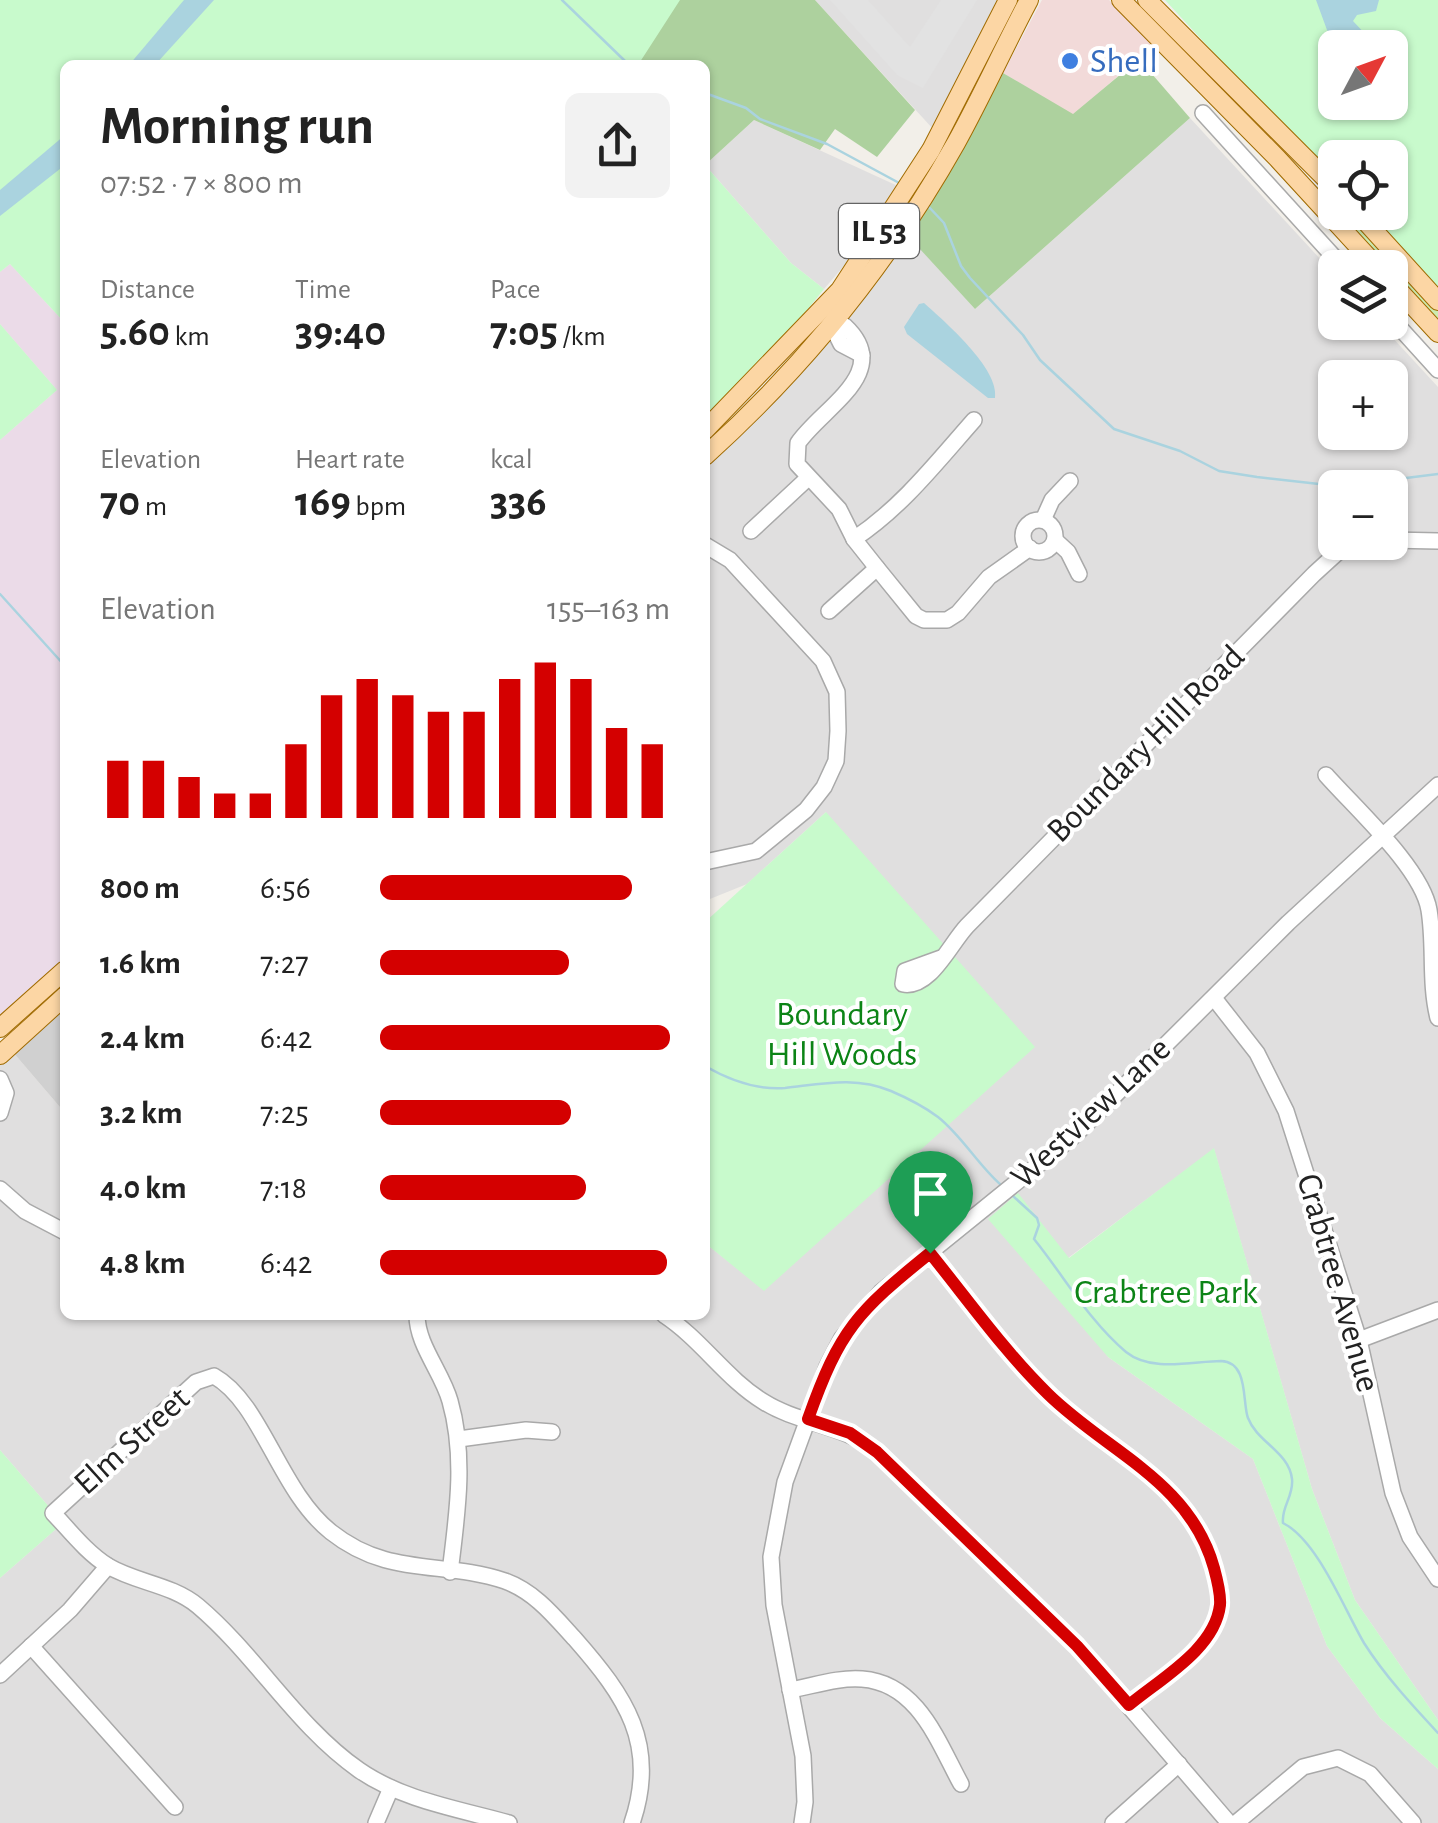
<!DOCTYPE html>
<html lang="en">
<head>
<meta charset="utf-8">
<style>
	:root { --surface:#fff; --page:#f2f2f2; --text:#222; --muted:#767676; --accent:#d40000 }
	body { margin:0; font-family:"Alegreya Sans",sans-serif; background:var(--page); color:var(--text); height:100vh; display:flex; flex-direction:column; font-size:38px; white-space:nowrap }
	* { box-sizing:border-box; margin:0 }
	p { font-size:32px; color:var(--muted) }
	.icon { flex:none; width:55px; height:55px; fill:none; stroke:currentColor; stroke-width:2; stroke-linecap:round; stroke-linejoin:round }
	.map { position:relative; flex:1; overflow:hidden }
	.sheet { position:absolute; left:60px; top:60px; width:650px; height:1260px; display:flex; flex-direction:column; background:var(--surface); border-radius:15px; box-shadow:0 2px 8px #0004 }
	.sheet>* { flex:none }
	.needle { width:65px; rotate:49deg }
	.controls { position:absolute; left:1318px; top:30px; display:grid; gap:20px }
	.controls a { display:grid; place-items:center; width:90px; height:90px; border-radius:15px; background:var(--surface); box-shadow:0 2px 8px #0004; font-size:50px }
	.pin { position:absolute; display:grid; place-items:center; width:85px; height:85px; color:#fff; margin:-102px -42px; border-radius:50% 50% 50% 0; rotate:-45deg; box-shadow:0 0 10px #0007 }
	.pin .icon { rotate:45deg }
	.round { display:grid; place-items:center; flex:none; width:105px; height:105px; border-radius:15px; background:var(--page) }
	.overview { display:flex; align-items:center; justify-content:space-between; height:170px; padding:0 40px }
	h1 { font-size:55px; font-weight:600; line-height:75px }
	.stats { display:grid; grid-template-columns:repeat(3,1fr); gap:15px; height:170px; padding:10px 40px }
	.stats div { display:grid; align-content:center }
	.stats b { font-size:42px; font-weight:600 }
	.stats small { font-size:28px; font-weight:400 }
	.stats p { font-size:28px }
	.chart { height:280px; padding:20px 40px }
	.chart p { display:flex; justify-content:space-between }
	.chart svg { width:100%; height:180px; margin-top:10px; stroke:var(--accent); stroke-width:6 }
	ul { padding:0 40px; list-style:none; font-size:32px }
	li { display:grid; grid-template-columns:160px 120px 1fr; align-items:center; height:75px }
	li i { height:25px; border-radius:12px; background:var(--accent) }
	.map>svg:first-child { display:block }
</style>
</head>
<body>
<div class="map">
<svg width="1438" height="1823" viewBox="0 0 1438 1823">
	<rect width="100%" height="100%" fill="#f2efe9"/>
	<g fill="#e0dfdf" fill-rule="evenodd">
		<path d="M 815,0 L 1004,0 L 934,130 Z"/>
		<path d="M 1190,118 L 1335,275 L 1335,322 L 1379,323 L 1438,387 L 1438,1720 L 1355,1600 L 1312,1489 L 1214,1149 L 1068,1258 L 1108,1357 L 1253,1459 L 1327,1646 L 1380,1718 L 1438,1769 L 1438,1823 L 0,1823 L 0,1578 L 63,1523 L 0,1450 L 0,1062 L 12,1051 L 65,1113 L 65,1315 L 705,1315 L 705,1243 L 765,1290 L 826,812 L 747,884 L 705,901 L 705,462 L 776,398 L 854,312 L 908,235 L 975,309 ZM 1335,378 L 1390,378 L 1390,432 L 1335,432 ZM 1335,488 L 1390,488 L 1390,542 L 1335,542 Z"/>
		<path d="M 754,120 L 900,187 L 866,240 L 824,289 L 791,263 L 705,165 Z"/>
	</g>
	<path fill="#f2dad9" d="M 1042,0 L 1109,0 L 1154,45 L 1073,115 L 1003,73 Z"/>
	<path fill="#ebdbe8" d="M 10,264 L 65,323 L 65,963 L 0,1019 L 0,440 L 57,390 L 0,324 L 0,272 Z"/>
	<path fill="#d0d0d0" d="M 65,1000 L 65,1113 L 12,1051 Z"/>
	<path fill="#cdebb0" d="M 1336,213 L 1348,213 L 1438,310 L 1438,323 Z"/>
	<g fill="#add19e">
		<path d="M 648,0 L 815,0 L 915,110 L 877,157 L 835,129 L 820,150 L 754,120 L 705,165 L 705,65 L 596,65 Z"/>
		<path d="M 1139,59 L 1190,118 L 975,309 L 908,236 L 960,155 L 1003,73 L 1073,114 Z"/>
	</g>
	<g fill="#c8facc" fill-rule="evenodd">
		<path d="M 0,0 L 680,0 L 638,65 L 65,65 L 65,323 L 10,264 L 0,272 Z"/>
		<path d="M 1165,0 L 1438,0 L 1438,295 L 1362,213 L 1390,212 L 1390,158 L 1335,158 L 1335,184 ZM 1335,48 L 1390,48 L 1390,102 L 1335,102 Z"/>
		<path d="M 705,165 L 791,263 L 824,289 L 787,335 L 705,417 Z"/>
		<path d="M 0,324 L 57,390 L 0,440 Z"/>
		<path d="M 826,812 L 1035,1047 L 764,1291 L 705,1243 L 705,922 Z"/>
		<path d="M 1214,1148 L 1312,1489 L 1355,1600 L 1438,1720 L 1438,1769 L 1380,1718 L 1327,1646 L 1253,1459 L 1108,1357 L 988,1219 L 1018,1193 L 1069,1258 Z"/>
		<path d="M 0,1450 L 63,1523 L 0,1578 Z"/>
	</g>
	<path fill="#e2e2e2" d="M 830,0 L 868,0 L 910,47 L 941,0 L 977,0 L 923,88 L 897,75 Z"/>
	<g fill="#aad3df">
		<path d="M 184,0 L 214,0 L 155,65 L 129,65 Z"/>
		<path d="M 1316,0 L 1379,0 L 1376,11 L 1357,15 L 1353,21 L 1367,36 L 1367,47 L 1341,47 L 1327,30 Z"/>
		<path d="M 65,135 L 65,165 L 0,216 L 0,190 Z"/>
		<path d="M 924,303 C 944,321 1000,369 995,398 L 988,398 L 907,334 L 904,327 L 919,304 Z"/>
	</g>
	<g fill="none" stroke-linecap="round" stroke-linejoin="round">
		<g stroke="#aad3df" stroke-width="2.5">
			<path d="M 562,0 L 625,61 L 634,65"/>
			<path d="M 705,93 L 746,108 L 760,119 L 827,144 L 901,184"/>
			<path d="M 928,206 L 944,223 L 961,266 L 970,278 L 1023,335 L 1040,360 L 1114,429 L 1180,451 L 1219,471 L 1257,477 L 1319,484 L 1366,483 L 1438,474"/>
			<path d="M 0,594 L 65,666"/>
			<path d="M 705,1066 C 729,1080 757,1090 785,1088 C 822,1084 855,1076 891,1091 C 905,1097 926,1108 938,1117 C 962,1136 978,1165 1001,1185"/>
			<path d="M 1013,1196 L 1037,1218 L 1039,1225 L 1034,1239 C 1064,1276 1089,1321 1126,1352 C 1152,1373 1194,1361 1221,1361 C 1249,1362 1242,1402 1248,1418 C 1257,1442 1289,1452 1292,1479 C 1294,1496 1281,1507 1283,1523 C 1318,1541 1344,1609 1364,1643 C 1385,1676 1412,1705 1438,1733"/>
		</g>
		<defs>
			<g id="minor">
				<path d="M 1203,113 L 1344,268"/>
				<path d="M 1390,317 L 1438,370"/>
				<path d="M 832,326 L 845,326 C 894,372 823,407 798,443 L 797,464 L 839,509 L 854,539 L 877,568 L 916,616 L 924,620 L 947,620 L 958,613 L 989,577 L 1030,548"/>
				<path d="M 832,326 L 841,344 L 862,355"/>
				<path d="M 1043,520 L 1052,500 L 1070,481"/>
				<circle cx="1039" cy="536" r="16"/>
				<path d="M 751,531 L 808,478"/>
				<path d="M 854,539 C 902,507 936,463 974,420"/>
				<path d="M 1055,540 L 1068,552 L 1079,574"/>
				<path d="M 1390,540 L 1438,541"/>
				<path d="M 705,545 L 730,560 L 823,661 L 837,692 L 838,731 L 836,761 L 824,787 L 806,810 L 756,851 L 705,862"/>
				<path d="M 829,611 L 877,568"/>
				<path d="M 1326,775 C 1355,808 1422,868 1429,910 C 1435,946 1429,982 1438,1018"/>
				<path d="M 941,958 L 905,971 L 903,984 C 930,989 950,944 967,926 L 1314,574 L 1337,553 L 1360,542"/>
				<path d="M 1214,998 L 1257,1053 L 1286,1111 L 1359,1340 L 1393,1493 L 1410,1537 L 1438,1579"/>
				<path d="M 0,1079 L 6,1093 L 0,1113"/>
				<path d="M 0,1189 L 25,1211 L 65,1232"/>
				<path d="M 930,1253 C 968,1300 1005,1352 1048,1394 C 1107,1452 1190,1481 1214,1568 C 1217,1579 1222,1594 1220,1605 C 1214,1649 1160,1679 1129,1705"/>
				<path d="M 417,1315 C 417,1345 442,1372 450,1401 C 466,1457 457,1515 450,1572"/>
				<path d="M 664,1315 C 702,1340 726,1379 764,1402 C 799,1424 844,1424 877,1452 L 1077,1646 L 1229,1823"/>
				<path d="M 1359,1340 L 1438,1310"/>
				<path d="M 459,1439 L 526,1430 L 552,1432"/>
				<path d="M 31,1646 L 175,1807"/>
				<path d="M 0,1675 L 70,1610 L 108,1566"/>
				<path d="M 790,1690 C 813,1686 839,1677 862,1679 C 918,1683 938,1742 961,1784"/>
				<path d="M 376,1823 L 391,1788"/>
				<path d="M 509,1823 C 459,1809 402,1800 359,1770 C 296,1726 256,1655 198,1606 C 171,1584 137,1583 108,1566 C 87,1553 70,1531 53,1513 L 196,1382 L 214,1376 C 262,1403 279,1491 331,1532 C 389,1578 443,1560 505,1581 C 535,1592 554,1616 575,1639 C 625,1696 659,1744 632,1823"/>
				<path d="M 802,1823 L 805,1802 L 803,1756 L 774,1605 L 771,1557 L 785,1482 L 827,1367 L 842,1338 L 881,1292 L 1075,1135 L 1288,923 L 1438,785"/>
				<path d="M 1113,1823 L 1179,1764"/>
				<path d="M 1236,1823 L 1303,1767 L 1338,1758 L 1370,1774 L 1413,1823"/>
			</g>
			<g id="major">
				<path d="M 1121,0 L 1277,158 L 1378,268"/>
				<path d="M 1147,0 L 1335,188"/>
				<path d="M 1357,212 L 1438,301"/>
				<path d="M 1390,281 L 1438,333"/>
				<path d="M 705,430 L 840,290 L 931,150 L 1008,0"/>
				<path d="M 705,456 C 806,365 889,262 956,143 C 982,96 1004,47 1029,0"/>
				<path d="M 0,1028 L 65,970"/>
				<path d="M 0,1055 L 65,996"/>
			</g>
		</defs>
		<use href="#minor" stroke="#a9a9a9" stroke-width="18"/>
		<use href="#major" stroke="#a06b00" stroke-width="20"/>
		<use href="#minor" stroke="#fff" stroke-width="15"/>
		<use href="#major" stroke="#fcd6a4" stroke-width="18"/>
	</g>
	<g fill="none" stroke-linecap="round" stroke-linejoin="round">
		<defs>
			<path id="route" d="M 930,1253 C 968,1300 1005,1352 1048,1394 C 1107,1452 1190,1481 1214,1568 C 1217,1579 1221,1594 1220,1605 C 1215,1649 1160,1679 1129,1705 L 1077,1646 L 877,1452 L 850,1433 L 808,1419 C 840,1329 857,1312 930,1253 Z"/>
		</defs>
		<use href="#route" stroke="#fff" stroke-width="20"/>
		<use href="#route" stroke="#d40000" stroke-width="12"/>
	</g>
	<circle fill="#3f7fe0" stroke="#fff" stroke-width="4" cx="1070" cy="61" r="10"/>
	<g text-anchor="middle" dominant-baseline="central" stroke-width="8" stroke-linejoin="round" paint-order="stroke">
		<rect fill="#fff" stroke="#646464" stroke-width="2.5" x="839" y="204" width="80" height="54" rx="8"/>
		<g font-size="32" font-weight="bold" fill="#222">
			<text x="879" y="231">IL 53</text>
		</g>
		<g font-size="35" fill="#366cbe" stroke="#fff" text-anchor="start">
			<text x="1090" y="61">Shell</text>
		</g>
		<g font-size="35" fill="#222" stroke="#fff">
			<text transform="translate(1146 744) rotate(-45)">Boundary Hill Road</text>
			<text transform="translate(1091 1113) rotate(-43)">Westview Lane</text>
			<text transform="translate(1338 1283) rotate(74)">Crabtree Avenue</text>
			<text transform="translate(132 1441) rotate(-42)">Elm Street</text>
		</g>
		<g font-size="35" fill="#0c8416" stroke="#fff">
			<text x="842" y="1014">Boundary<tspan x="842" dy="40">Hill Woods</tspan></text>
			<text x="1166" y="1292">Crabtree Park</text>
		</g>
	</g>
</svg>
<div class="controls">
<a><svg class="needle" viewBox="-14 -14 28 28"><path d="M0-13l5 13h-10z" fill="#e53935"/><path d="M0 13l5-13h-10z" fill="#767676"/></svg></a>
<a><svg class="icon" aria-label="locate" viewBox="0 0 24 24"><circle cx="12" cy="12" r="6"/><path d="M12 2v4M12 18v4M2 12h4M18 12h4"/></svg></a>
<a><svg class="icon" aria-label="layers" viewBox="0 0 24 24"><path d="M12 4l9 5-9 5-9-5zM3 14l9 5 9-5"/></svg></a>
<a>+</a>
<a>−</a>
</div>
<div class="pin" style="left:930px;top:1253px;background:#1e9e55"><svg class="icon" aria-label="arrive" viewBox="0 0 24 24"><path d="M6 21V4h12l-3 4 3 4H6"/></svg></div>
<section class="sheet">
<div class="overview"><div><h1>Morning run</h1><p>07:52 · 7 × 800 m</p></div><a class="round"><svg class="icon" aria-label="share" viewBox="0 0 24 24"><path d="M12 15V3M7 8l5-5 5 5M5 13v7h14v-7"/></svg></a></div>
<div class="stats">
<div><p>Distance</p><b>5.60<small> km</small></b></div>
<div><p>Time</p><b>39:40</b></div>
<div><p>Pace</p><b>7:05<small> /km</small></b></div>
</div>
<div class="stats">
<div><p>Elevation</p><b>70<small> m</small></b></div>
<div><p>Heart rate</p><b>169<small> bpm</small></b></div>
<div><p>kcal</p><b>336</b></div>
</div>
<div class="chart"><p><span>Elevation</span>155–163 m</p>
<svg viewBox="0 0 160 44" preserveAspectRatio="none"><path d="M5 44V30M15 44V30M25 44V34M35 44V38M45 44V38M55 44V26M65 44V14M75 44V10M85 44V14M95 44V18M105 44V18M115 44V10M125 44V6M135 44V10M145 44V22M155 44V26"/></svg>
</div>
<ul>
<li><b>800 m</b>6:56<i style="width:87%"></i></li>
<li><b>1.6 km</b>7:27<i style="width:65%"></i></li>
<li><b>2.4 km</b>6:42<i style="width:100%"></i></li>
<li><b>3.2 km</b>7:25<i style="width:66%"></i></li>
<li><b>4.0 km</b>7:18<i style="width:71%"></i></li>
<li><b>4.8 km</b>6:42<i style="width:99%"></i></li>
</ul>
</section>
</div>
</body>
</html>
